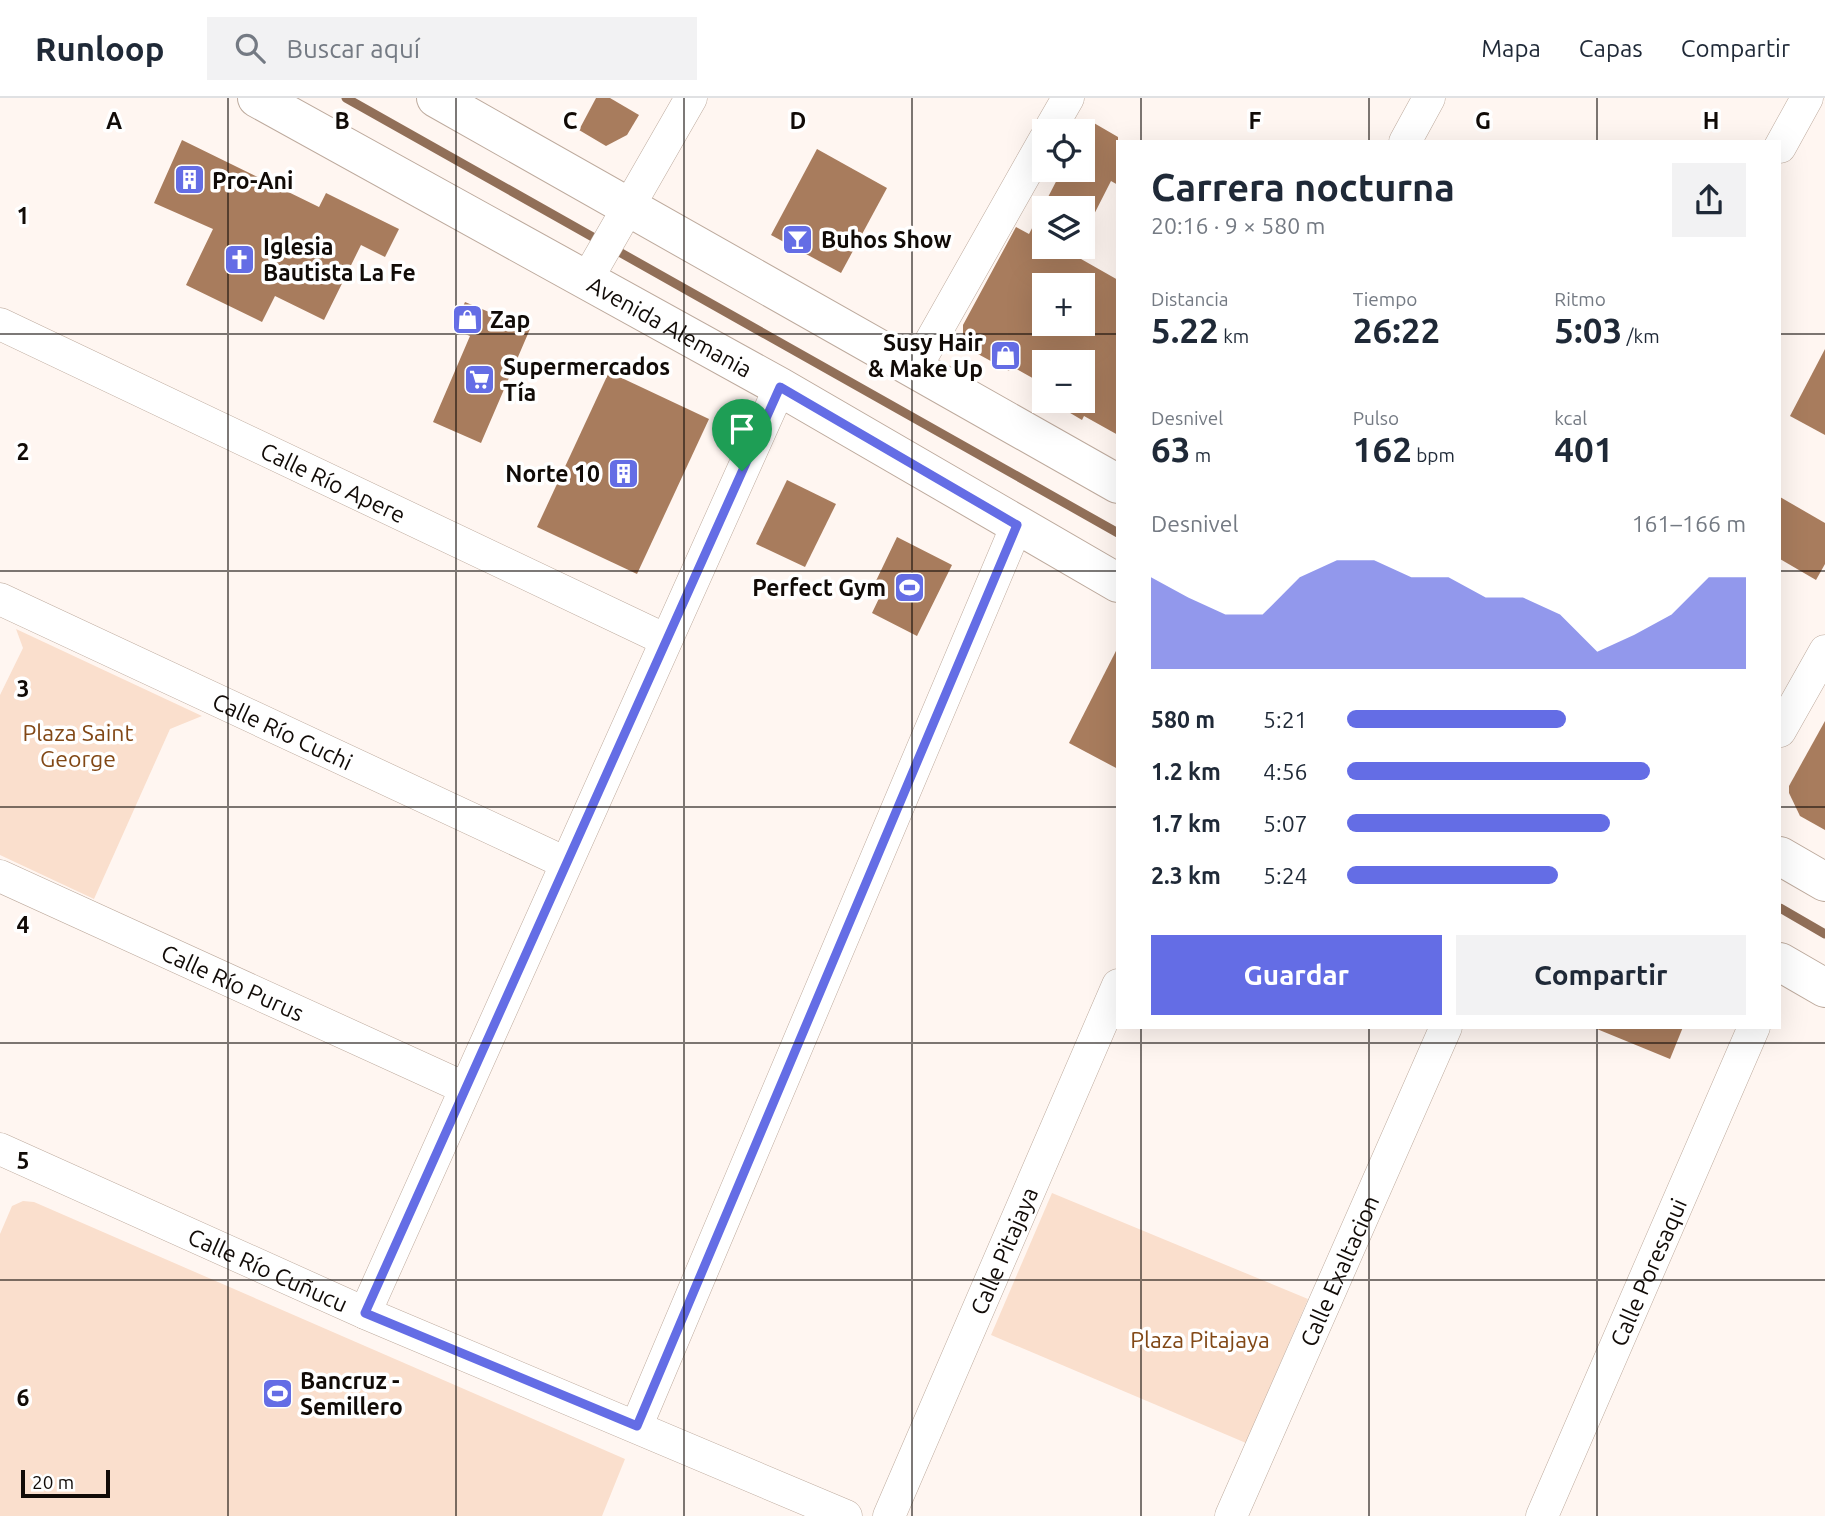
<!DOCTYPE html>
<html lang="es">
<head>
<meta charset="utf-8">
<style>
	:root { --surface:#fff; --page:#f2f2f3; --text:#1f2937; --muted:#747a83; --line:#e0e1e3; --accent:#646de5 }
	body { margin:0; font-family:Ubuntu,sans-serif; background:var(--page); color:var(--text); height:100vh; display:flex; flex-direction:column; font-size:26px; white-space:nowrap }
	* { box-sizing:border-box; margin:0 }
	p { font-size:23px; color:var(--muted) }
	.icon { flex:none; width:38px; height:38px; fill:none; stroke:currentColor; stroke-width:2; stroke-linecap:round; stroke-linejoin:round }
	.map { position:relative; flex:1; overflow:hidden }
	.details { position:absolute; left:1116px; top:42px; width:665px; height:889px; display:flex; flex-direction:column; background:var(--surface); border-radius:0px; box-shadow:0 7px 28px #0002 }
	.details>* { flex:none }
	.controls { position:absolute; left:1032px; top:21px; display:grid; gap:14px }
	.controls a { display:grid; place-items:center; width:63px; height:63px; border-radius:0px; background:var(--surface); box-shadow:0 7px 28px #0002; font-size:35px }
	.scale { position:absolute; left:21px; bottom:18px; width:89px; box-sizing:border-box; padding-left:7px; border:4px solid #110b07; border-top:0; font-size:19px; line-height:24px; white-space:nowrap; color:#110b07; -webkit-text-stroke:5px #fff; paint-order:stroke }
	.pin { position:absolute; display:grid; place-items:center; width:60px; height:60px; color:#fff; margin:-72px -30px; border-radius:50% 50% 50% 0; rotate:-45deg; box-shadow:0 0 7px #0007 }
	.pin .icon { rotate:45deg }
	.round { display:grid; place-items:center; flex:none; width:74px; height:74px; border-radius:0px; background:var(--page) }
	.summary { display:flex; align-items:center; justify-content:space-between; height:119px; padding:0 35px }
	h1 { font-size:38px; font-weight:600; line-height:52px }
	.metrics { display:grid; grid-template-columns:repeat(3,1fr); gap:10px; height:119px; padding:7px 35px }
	.metrics div { display:grid; align-content:center }
	.metrics b { font-size:35px; font-weight:600 }
	.metrics small { font-size:19px; font-weight:400 }
	.metrics p { font-size:19px }
	.chart { height:196px; padding:14px 35px }
	.chart p { display:flex; justify-content:space-between }
	.chart svg { width:100%; height:126px; margin-top:7px; fill:var(--accent); opacity:.7 }
	.cta { display:flex; gap:14px; margin-top:auto; padding:14px 35px }
	.cta a { flex:1; height:80px; border-radius:0px; background:var(--accent); color:#fff; font-size:28px; font-weight:600; line-height:80px; text-align:center }
	.cta a+a { background:var(--page); color:var(--text) }
	ul { padding:0 35px; list-style:none; font-size:23px }
	li { display:grid; grid-template-columns:112px 84px 1fr; align-items:center; height:52px }
	li i { height:18px; border-radius:9px; background:var(--accent) }
	header { display:flex; align-items:center; gap:42px; box-sizing:border-box; height:98px; padding:0 35px; background:var(--surface); border-bottom:2px solid var(--line) }
	header strong { font-size:33px }
	nav { display:flex; gap:38px; margin-inline-start:auto; font-size:24px }
	.search { width:490px; height:63px; background:var(--page); display:flex; align-items:center; gap:18px; box-sizing:border-box; padding:0 24px; border-radius:0px; color:var(--muted); font-size:26px }
	.map>svg:first-child { display:block }
</style>
</head>
<body>
<header>
<strong>Runloop</strong>
<div class="search"><svg class="icon" aria-label="search" viewBox="0 0 24 24"><circle cx="10" cy="10" r="6"/><path d="M15 15l6 6"/></svg>Buscar aquí</div>
<nav><a>Mapa</a><a>Capas</a><a>Compartir</a></nav>
</header>
<div class="map">
<svg width="1825" height="1418" viewBox="0 0 1825 1418">
	<rect width="100%" height="100%" fill="#fff6f1"/>
	<g fill="#fadfcd">
		<path d="M 16,531 L 202,618 L 170,631 L 94,801 L 0,757 L 0,597 L 23,550 Z"/>
		<path d="M 1052,1095 L 1308,1201 L 1246,1345 L 991,1237 Z"/>
		<path d="M 23,1103 L 34,1104 L 625,1361 L 602,1418 L 0,1418 L 0,1136 L 12,1108 Z"/>
	</g>
	<g fill="none" stroke-linecap="round" stroke-linejoin="round">
		<g stroke="#916f58" stroke-width="9">
			<path d="M 346,0 L 1118,435"/>
			<path d="M 1780,810 L 1825,836"/>
		</g>
	</g>
	<g fill="#a87c5d" fill-rule="evenodd">
		<path d="M 596,0 L 610,0 L 639,17 L 627,37 L 606,48 L 579,32 Z"/>
		<path d="M 1087,21 L 1118,39 L 1118,87 L 1111,83 L 1083,138 L 1083,110 L 1045,110 L 1045,149 L 1078,149 L 1074,157 L 1118,182 L 1118,337 L 1084,318 L 1082,322 L 1055,306 L 1057,303 L 1083,303 L 1083,264 L 1045,264 L 1045,287 L 1011,268 L 1009,273 L 967,250 L 963,238 L 963,227 L 1016,129 L 1029,136 L 1062,72 L 1083,72 L 1081,33 ZM 1045,187 L 1083,187 L 1083,226 L 1045,226 Z"/>
		<path d="M 182,42 L 319,109 L 326,95 L 399,131 L 385,159 L 361,147 L 324,222 L 275,198 L 262,224 L 186,187 L 213,131 L 154,105 Z"/>
		<path d="M 817,51 L 887,90 L 841,175 L 771,137 Z"/>
		<path d="M 465,204 L 530,231 L 481,345 L 433,324 L 470,238 L 453,231 Z"/>
		<path d="M 1825,251 L 1825,337 L 1790,318 Z"/>
		<path d="M 609,274 L 709,321 L 637,476 L 537,429 Z"/>
		<path d="M 787,382 L 836,406 L 805,469 L 756,446 Z"/>
		<path d="M 1780,399 L 1825,425 L 1825,466 L 1816,482 L 1780,461 Z"/>
		<path d="M 897,439 L 952,467 L 917,538 L 872,515 L 883,492 L 874,487 Z"/>
		<path d="M 1118,549 L 1118,671 L 1069,645 Z"/>
		<path d="M 1825,623 L 1825,732 L 1800,718 L 1789,695 L 1789,688 Z"/>
		<path d="M 1592,929 L 1683,929 L 1670,961 Z"/>
	</g>
	<g fill="none" stroke-linecap="round" stroke-linejoin="round">
		<defs>
			<g id="minor">
				<path d="M 1049,33 L 1068,0"/>
				<path d="M 1405,44 L 1429,0"/>
				<path d="M 1780,49 L 1807,0"/>
				<path d="M 586,183 L 691,0"/>
				<path id="s1" d="M 0,226 L 666,542"/>
				<path d="M 915,271 L 1045,41"/>
				<path id="s2" d="M 0,501 L 566,765"/>
				<path d="M 1780,633 L 1825,553"/>
				<path id="s3" d="M 0,778 L 465,990"/>
				<path id="s4" d="M 0,1051 L 365,1215 L 846,1418"/>
				<path d="M 365,1215 L 780,289"/>
				<path d="M 637,1327 L 1017,427"/>
				<path id="s5" d="M 889,1418 L 1118,887"/>
				<path id="s6" d="M 1231,1418 L 1446,929"/>
				<path id="s7" d="M 1542,1418 L 1754,929"/>
			</g>
			<g id="major">
				<path id="s8" d="M 257,0 L 780,289 L 1118,485"/>
				<path d="M 436,0 L 1118,386"/>
				<path d="M 1780,758 L 1825,784"/>
				<path d="M 1780,864 L 1825,890"/>
			</g>
		</defs>
		<use href="#minor" stroke="#bdaa9d" stroke-width="33"/>
		<use href="#major" stroke="#bdaa9d" stroke-width="40"/>
		<use href="#minor" stroke="#fff" stroke-width="32"/>
		<use href="#major" stroke="#fff" stroke-width="38"/>
	</g>
	<g fill="none" stroke-linecap="round" stroke-linejoin="round">
		<defs>
			<path id="route" d="M 780,289 L 1017,427 L 637,1328 L 365,1215 Z"/>
		</defs>
		<use href="#route" stroke="#fff" stroke-width="14"/>
		<use href="#route" stroke="#646de5" stroke-width="9"/>
	</g>
	<path fill="none" stroke="#110b07" stroke-width="2" stroke-opacity="0.55" d="M 228,0 L 228,1418M 456,0 L 456,1418M 684,0 L 684,1418M 912,0 L 912,1418M 1141,0 L 1141,44M 1369,0 L 1369,44M 1597,0 L 1597,44M 0,236 L 1118,236M 1780,236 L 1825,236M 0,473 L 1118,473M 1780,473 L 1825,473M 0,709 L 1118,709M 1780,709 L 1825,709M 1141,929 L 1141,1418M 1369,929 L 1369,1418M 1597,929 L 1597,1418M 0,945 L 1825,945M 0,1182 L 1825,1182"/>
	<defs>
		<symbol id="building-square" viewBox="-11 -11 22 22"><rect x="-9" y="-9" width="18" height="18" rx="4" fill="#646de5" stroke="#fff"/><path d="M-4-6H4V6H1V3H-1V6H-4ZM-2.5-4.3h1.7v1.8h-1.7ZM.8-4.3h1.7v1.8H.8ZM-2.5-1h1.7V.8h-1.7ZM.8-1h1.7V.8H.8Z" fill="#fff"/></symbol>
		<symbol id="bar-square" viewBox="-11 -11 22 22"><rect x="-9" y="-9" width="18" height="18" rx="4" fill="#646de5" stroke="#fff"/><path d="M-6-5H6L.8 .8V4.5H3.5V6h-7V4.5H-.8V.8Z" fill="#fff"/></symbol>
		<symbol id="church-square" viewBox="-11 -11 22 22"><rect x="-9" y="-9" width="18" height="18" rx="4" fill="#646de5" stroke="#fff"/><path d="M-1.2-6h2.4v3.5h3.3v2.4h-3.3V6h-2.4V-.1h-3.3v-2.4h3.3Z" fill="#fff"/></symbol>
		<symbol id="shop-square" viewBox="-11 -11 22 22"><rect x="-9" y="-9" width="18" height="18" rx="4" fill="#646de5" stroke="#fff"/><path d="M-5-2.5h2.3a2.7 3.5 0 0 1 5.4 0H5L5.5 6h-11ZM-1.5-2.5h3a1.5 2.3 0 0 0-3 0Z" fill="#fff"/></symbol>
		<symbol id="supermarket-square" viewBox="-11 -11 22 22"><rect x="-9" y="-9" width="18" height="18" rx="4" fill="#646de5" stroke="#fff"/><path d="M-6-5.5h2.5l.6 2H6L4.5 2H-2.5L-4.4-4H-6ZM-1.5 3.2a1.3 1.3 0 1 0 .1 0ZM3 3.2a1.3 1.3 0 1 0 .1 0Z" fill="#fff"/></symbol>
		<symbol id="stadium-square" viewBox="-11 -11 22 22"><rect x="-9" y="-9" width="18" height="18" rx="4" fill="#646de5" stroke="#fff"/><path d="M0-5a6.5 5 0 1 0 0 10a6.5 5 0 1 0 0-10ZM-3.5-1.8h7v3.6h-7Z" fill="#fff"/></symbol>
	</defs>
	<g fill-rule="evenodd">
		<use href="#building-square" x="172" y="64" width="35" height="35"/>
		<use href="#bar-square" x="780" y="124" width="35" height="35"/>
		<use href="#church-square" x="222" y="144" width="35" height="35"/>
		<use href="#shop-square" x="450" y="204" width="35" height="35"/>
		<use href="#shop-square" x="988" y="240" width="35" height="35"/>
		<use href="#supermarket-square" x="462" y="264" width="35" height="35"/>
		<use href="#building-square" x="606" y="358" width="35" height="35"/>
		<use href="#stadium-square" x="892" y="472" width="35" height="35"/>
		<use href="#stadium-square" x="260" y="1278" width="35" height="35"/>
	</g>
	<g text-anchor="middle" dominant-baseline="central" stroke-width="7" stroke-linejoin="round" paint-order="stroke">
		<g font-size="23" font-weight="bold" fill="#110b07" stroke="#fff" text-anchor="start">
			<text x="212" y="82">Pro-Ani</text>
			<text x="821" y="141">Buhos Show</text>
			<text x="263" y="148">Iglesia<tspan x="263" dy="26">Bautista La Fe</tspan></text>
			<text x="490" y="221">Zap</text>
			<text x="983" y="244" text-anchor="end">Susy Hair<tspan x="983" dy="26">&amp; Make Up</tspan></text>
			<text x="503" y="268">Supermercados<tspan x="503" dy="26">Tía</tspan></text>
			<text x="600" y="375" text-anchor="end">Norte 10</text>
			<text x="886" y="489" text-anchor="end">Perfect Gym</text>
			<text x="300" y="1282">Bancruz -<tspan x="300" dy="26">Semillero</tspan></text>
		</g>
		<g font-size="23" fill="#110b07" stroke="#fff">
			<text stroke="none"><textPath href="#s8" startOffset="472">Avenida Alemania</textPath></text>
			<text stroke="none"><textPath href="#s1" startOffset="369">Calle Río Apere</textPath></text>
			<text stroke="none"><textPath href="#s2" startOffset="312">Calle Río Cuchi</textPath></text>
			<text stroke="none"><textPath href="#s3" startOffset="256">Calle Río Purus</textPath></text>
			<text stroke="none"><textPath href="#s5" startOffset="289">Calle Pitajaya</textPath></text>
			<text stroke="none"><textPath href="#s4" startOffset="294">Calle Río Cuñucu</textPath></text>
			<text stroke="none"><textPath href="#s6" startOffset="268">Calle Exaltacion</textPath></text>
			<text stroke="none"><textPath href="#s7" startOffset="266">Calle Poresaqui</textPath></text>
		</g>
		<g font-size="23" fill="#814715" stroke="#fff">
			<text x="78" y="634">Plaza Saint<tspan x="78" dy="26">George</tspan></text>
			<text x="1200" y="1241">Plaza Pitajaya</text>
		</g>
	</g>
	<g font-size="23" text-anchor="middle" font-weight="bold" fill="#110b07" stroke="#fff" stroke-width="7" stroke-linejoin="round" paint-order="stroke">
		<text x="114" y="31">A</text>
		<text x="342" y="31">B</text>
		<text x="570" y="31">C</text>
		<text x="798" y="31">D</text>
		<text x="1255" y="31">F</text>
		<text x="1483" y="31">G</text>
		<text x="1711" y="31">H</text>
		<text x="23" y="126">1</text>
		<text x="23" y="362">2</text>
		<text x="23" y="599">3</text>
		<text x="23" y="835">4</text>
		<text x="23" y="1071">5</text>
		<text x="23" y="1308">6</text>
	</g>
</svg>
<div class="controls">
<a><svg class="icon" aria-label="locate" viewBox="0 0 24 24"><circle cx="12" cy="12" r="6"/><path d="M12 2v4M12 18v4M2 12h4M18 12h4"/></svg></a>
<a><svg class="icon" aria-label="layers" viewBox="0 0 24 24"><path d="M12 4l9 5-9 5-9-5zM3 14l9 5 9-5"/></svg></a>
<a>+</a>
<a>−</a>
</div>
<div class="scale">20 m</div>
<div class="pin" style="left:742px;top:373px;background:#1e9e55"><svg class="icon" aria-label="arrive" viewBox="0 0 24 24"><path d="M6 21V4h12l-3 4 3 4H6"/></svg></div>
<section class="details">
<div class="summary"><div><h1>Carrera nocturna</h1><p>20:16 · 9 × 580 m</p></div><a class="round"><svg class="icon" aria-label="share" viewBox="0 0 24 24"><path d="M12 15V3M7 8l5-5 5 5M5 13v7h14v-7"/></svg></a></div>
<div class="metrics">
<div><p>Distancia</p><b>5.22<small> km</small></b></div>
<div><p>Tiempo</p><b>26:22</b></div>
<div><p>Ritmo</p><b>5:03<small> /km</small></b></div>
</div>
<div class="metrics">
<div><p>Desnivel</p><b>63<small> m</small></b></div>
<div><p>Pulso</p><b>162<small> bpm</small></b></div>
<div><p>kcal</p><b>401</b></div>
</div>
<div class="chart"><p><span>Desnivel</span>161–166 m</p>
<svg viewBox="0 0 160 44" preserveAspectRatio="none"><path d="M0 44V12L10 19L20 25L30 25L40 12L50 6L60 6L70 12L80 12L90 19L100 19L110 25L120 38L130 32L140 25L150 12L160 12V44z"/></svg>
</div>
<ul>
<li><b>580 m</b>5:21<i style="width:55%"></i></li>
<li><b>1.2 km</b>4:56<i style="width:76%"></i></li>
<li><b>1.7 km</b>5:07<i style="width:66%"></i></li>
<li><b>2.3 km</b>5:24<i style="width:53%"></i></li>
</ul>
<div class="cta"><a>Guardar</a><a>Compartir</a></div>
</section>
</div>
</body>
</html>
